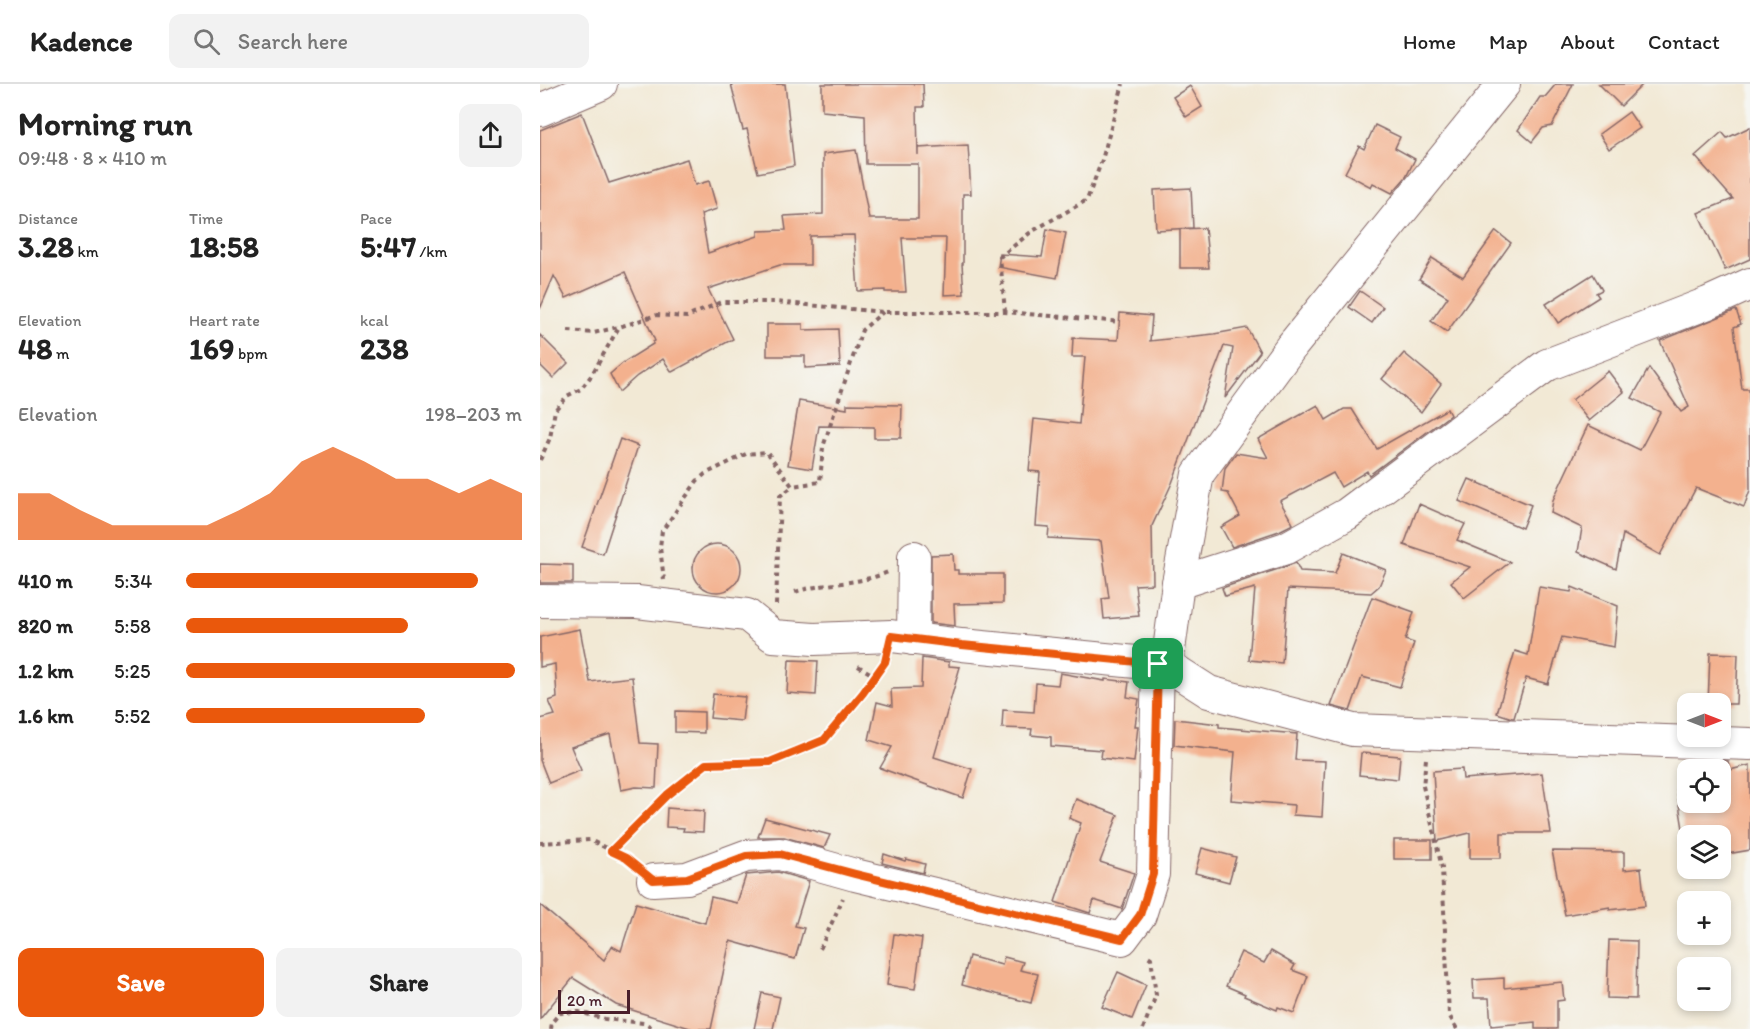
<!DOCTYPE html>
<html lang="en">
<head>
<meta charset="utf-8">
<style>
	:root { --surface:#fff; --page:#f2f2f2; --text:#222; --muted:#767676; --line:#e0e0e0; --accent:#ea580c }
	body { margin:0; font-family:Itim,sans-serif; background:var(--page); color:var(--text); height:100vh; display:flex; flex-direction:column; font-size:22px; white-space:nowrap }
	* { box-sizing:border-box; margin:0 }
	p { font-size:20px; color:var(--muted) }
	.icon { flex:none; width:33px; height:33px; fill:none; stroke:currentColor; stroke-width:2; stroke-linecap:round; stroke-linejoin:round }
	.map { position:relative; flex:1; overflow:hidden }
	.drawer { display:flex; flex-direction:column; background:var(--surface); width:540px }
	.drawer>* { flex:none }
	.needle { width:39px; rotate:90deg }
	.buttons { position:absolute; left:1137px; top:609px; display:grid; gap:12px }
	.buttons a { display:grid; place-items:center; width:54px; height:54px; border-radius:12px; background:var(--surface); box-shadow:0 3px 9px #0003; font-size:30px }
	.scale { position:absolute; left:18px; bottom:15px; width:72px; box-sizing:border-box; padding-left:6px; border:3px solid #4a1f2b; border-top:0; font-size:16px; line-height:21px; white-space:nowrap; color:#4a1f2b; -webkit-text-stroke:4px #f6f6f2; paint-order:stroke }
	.pin { position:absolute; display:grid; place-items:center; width:51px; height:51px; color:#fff; margin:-26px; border-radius:12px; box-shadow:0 3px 9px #0006 }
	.round { display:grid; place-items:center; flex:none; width:63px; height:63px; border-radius:12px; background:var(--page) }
	.overview { display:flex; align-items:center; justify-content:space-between; height:102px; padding:0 18px }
	h1 { font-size:33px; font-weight:800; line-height:45px }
	.stats { display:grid; grid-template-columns:repeat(3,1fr); gap:9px; height:102px; padding:6px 18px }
	.stats div { display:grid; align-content:center }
	.stats b { font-size:30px; font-weight:800 }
	.stats small { font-size:16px; font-weight:400 }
	.stats p { font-size:16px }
	.chart { height:168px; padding:12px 18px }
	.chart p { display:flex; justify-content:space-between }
	.chart svg { width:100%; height:108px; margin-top:6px; fill:var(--accent); opacity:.7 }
	.cta { display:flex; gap:12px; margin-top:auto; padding:12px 18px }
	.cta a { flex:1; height:69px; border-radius:12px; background:var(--accent); color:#fff; font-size:24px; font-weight:800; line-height:69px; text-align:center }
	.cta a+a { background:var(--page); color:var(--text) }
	ul { padding:0 18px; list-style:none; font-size:20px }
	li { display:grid; grid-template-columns:96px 72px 1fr; align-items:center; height:45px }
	li i { height:15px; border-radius:8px; background:var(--accent) }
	header { display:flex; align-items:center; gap:36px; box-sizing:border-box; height:84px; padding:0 30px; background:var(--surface); border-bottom:2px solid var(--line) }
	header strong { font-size:28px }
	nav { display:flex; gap:33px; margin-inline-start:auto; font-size:21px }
	.search { width:420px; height:54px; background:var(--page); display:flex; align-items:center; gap:15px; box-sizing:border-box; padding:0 21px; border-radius:12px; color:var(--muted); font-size:22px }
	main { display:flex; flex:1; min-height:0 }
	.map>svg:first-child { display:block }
</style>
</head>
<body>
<header>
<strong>Kadence</strong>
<div class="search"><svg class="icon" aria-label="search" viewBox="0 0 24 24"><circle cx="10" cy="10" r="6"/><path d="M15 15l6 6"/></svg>Search here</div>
<nav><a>Home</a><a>Map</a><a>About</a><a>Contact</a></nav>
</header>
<main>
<section class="drawer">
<div class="overview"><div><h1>Morning run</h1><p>09:48 · 8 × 410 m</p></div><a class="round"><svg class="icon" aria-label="share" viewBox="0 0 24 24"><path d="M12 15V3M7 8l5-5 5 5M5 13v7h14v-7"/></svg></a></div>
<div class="stats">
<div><p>Distance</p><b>3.28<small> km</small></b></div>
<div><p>Time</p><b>18:58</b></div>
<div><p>Pace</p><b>5:47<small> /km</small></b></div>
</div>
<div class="stats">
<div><p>Elevation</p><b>48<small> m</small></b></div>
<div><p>Heart rate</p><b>169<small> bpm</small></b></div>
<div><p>kcal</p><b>238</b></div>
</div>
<div class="chart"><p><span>Elevation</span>198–203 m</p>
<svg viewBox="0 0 160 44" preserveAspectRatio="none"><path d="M0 44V25L10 25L20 32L30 38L40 38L50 38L60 38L70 32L80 25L90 12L100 6L110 12L120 19L130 19L140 25L150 19L160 25V44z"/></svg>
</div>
<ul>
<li><b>410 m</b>5:34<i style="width:87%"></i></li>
<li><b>820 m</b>5:58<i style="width:66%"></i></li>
<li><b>1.2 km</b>5:25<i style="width:98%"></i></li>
<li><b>1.6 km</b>5:52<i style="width:71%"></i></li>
</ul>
<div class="cta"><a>Save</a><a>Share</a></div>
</section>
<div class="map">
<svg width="1210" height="945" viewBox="0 0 1210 945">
	<rect width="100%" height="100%" fill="#f6f6f2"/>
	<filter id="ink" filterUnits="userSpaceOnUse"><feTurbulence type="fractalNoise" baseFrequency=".0167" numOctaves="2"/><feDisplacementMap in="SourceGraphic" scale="12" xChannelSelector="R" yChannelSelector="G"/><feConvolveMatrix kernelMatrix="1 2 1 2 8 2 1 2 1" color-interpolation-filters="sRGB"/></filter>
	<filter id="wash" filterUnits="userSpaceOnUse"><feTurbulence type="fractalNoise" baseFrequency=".008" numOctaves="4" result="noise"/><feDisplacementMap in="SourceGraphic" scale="24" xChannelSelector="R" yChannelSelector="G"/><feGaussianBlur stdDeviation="1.35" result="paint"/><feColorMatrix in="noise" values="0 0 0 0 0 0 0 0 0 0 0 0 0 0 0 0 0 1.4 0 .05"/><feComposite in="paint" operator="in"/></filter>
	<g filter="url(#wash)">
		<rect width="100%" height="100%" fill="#f2e9d5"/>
		<g id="blocks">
			<g fill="#f3b18e">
				<path d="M 191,0 L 245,0 L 254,82 L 218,89 L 207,45 L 203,46 Z"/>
				<path d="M 282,0 L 383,0 L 384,23 L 377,23 L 378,71 L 378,64 L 428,61 L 431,110 L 423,110 L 423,180 L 422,180 L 424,210 L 404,211 L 406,154 L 362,154 L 366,208 L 345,208 L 345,206 L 318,207 L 314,151 L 270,152 L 270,181 L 240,181 L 168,205 L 193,255 L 132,288 L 123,275 L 97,292 L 79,308 L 70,290 L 84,278 L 113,260 L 113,258 L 115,257 L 85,188 L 26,214 L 14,192 L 0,225 L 0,46 L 42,29 L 69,99 L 147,75 L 155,101 L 169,97 L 177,125 L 161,130 L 168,169 L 218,152 L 218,147 L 246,146 L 244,132 L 283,130 L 283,70 L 316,66 L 329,135 L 378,135 L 378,80 L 326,80 L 325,31 L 282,27 Z"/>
				<path d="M 1016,0 L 1033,0 L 1012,42 L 1003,44 L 992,58 L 978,46 L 1000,13 L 1005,13 Z"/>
				<path d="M 1059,0 L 1103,0 L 1081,22 Z"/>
				<path d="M 650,2 L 662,23 L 646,33 L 633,13 Z"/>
				<path d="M 1089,28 L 1100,44 L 1069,65 L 1059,50 Z"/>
				<path d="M 835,41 L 860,53 L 855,64 L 875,75 L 866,93 L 852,109 L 833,99 L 831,103 L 805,89 L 819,62 L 824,65 Z"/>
				<path d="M 1210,43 L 1210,175 L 1185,186 L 1158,129 L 1193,115 L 1155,72 L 1182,48 L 1187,54 Z"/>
				<path d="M 651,104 L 653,144 L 616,146 L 614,106 Z"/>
				<path d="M 665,144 L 669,184 L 640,184 L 640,145 Z"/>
				<path d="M 507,145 L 526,149 L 517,194 L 458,183 L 460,170 L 502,173 Z"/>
				<path d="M 956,147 L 971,159 L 907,248 L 891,237 L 908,213 L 879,195 L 892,174 L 923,193 Z"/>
				<path d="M 1053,190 L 1062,206 L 1056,209 L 1059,213 L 1018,239 L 1006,220 Z"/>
				<path d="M 820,207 L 843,223 L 832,239 L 809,223 Z"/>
				<path d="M 1196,226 L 1201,240 L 1194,243 L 1202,305 L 1209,305 L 1210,406 L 1204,423 L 1156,404 L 1120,471 L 1083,450 L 1076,485 L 1038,468 L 1042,444 L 1011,429 L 1013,416 L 1048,341 L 1100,366 L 1120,328 L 1092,314 L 1109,284 L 1141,328 L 1149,323 L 1120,257 Z"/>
				<path d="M 580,229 L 612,232 L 610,257 L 674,250 L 707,244 L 720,268 L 685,314 L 693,264 L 684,262 L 632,399 L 612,442 L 613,500 L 595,501 L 599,532 L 564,535 L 562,515 L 569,514 L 561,457 L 508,454 L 509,443 L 496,442 L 500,388 L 489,387 L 494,335 L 539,340 L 545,273 L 532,273 L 533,254 L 578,256 Z"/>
				<path d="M 227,240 L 263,240 L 263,246 L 298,245 L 300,282 L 265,284 L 265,272 L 227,272 Z"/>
				<path d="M 0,251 L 28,279 L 13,294 L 0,281 Z"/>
				<path d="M 864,269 L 901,300 L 881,328 L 842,295 Z"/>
				<path d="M 1068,287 L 1084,308 L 1049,337 L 1032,316 Z"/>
				<path d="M 259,317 L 307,325 L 307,320 L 362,321 L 361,354 L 334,354 L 334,343 L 279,342 L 272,385 L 248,381 Z"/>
				<path d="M 778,321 L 786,336 L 804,325 L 812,325 L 837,365 L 907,325 L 910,331 L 829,391 L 827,387 L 801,403 L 793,389 L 740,417 L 753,440 L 739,447 L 692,463 L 681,443 L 700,432 L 688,409 L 682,408 L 685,384 L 696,369 L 728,374 L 718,355 Z"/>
				<path d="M 80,355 L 98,362 L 63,470 L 42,463 Z"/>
				<path d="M 929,395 L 991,421 L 982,444 L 919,417 Z"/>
				<path d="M 879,420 L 925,440 L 917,456 L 970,478 L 924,514 L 911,498 L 930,483 L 864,461 Z"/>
				<circle cx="177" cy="484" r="24"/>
				<path d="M 803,469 L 846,486 L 839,502 L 831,509 L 748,505 L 742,579 L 709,576 L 715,504 L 685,512 L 682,504 L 756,479 L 760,487 L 795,489 Z"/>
				<path d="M 413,470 L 414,486 L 418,486 L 418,490 L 463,490 L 463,519 L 414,520 L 415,542 L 391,539 L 391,471 Z"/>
				<path d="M 0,480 L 33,481 L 33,499 L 0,499 Z"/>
				<path d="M 999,503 L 1031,508 L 1032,503 L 1078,522 L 1074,563 L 1022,553 L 1008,600 L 986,594 L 974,634 L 972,634 L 957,629 L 975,567 L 988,571 Z"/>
				<path d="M 832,513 L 874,528 L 865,556 L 874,559 L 860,603 L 822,593 L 810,627 L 791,622 Z"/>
				<path d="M 40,545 L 50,598 L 92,593 L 100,659 L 118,660 L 116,704 L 96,703 L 81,706 L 70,650 L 31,663 L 41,686 L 9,699 L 0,676 L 0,635 L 15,631 L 9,617 L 17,614 L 15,580 L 0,583 L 0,553 Z"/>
				<path d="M 1170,569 L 1198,570 L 1196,620 L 1168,620 Z"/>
				<path d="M 382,574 L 409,578 L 409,582 L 420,583 L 394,673 L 432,685 L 423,714 L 340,684 L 352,663 L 329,656 L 337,618 L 352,622 L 351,605 L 381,604 Z"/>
				<path d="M 249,576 L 278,577 L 276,611 L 247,609 Z"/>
				<path d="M 520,589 L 565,597 L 565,595 L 589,598 L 587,613 L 599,615 L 595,642 L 598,642 L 594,678 L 561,674 L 562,666 L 511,662 L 511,653 L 491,651 L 492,645 L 462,644 L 463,626 L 494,628 L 496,599 L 518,601 Z"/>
				<path d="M 173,610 L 205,613 L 202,637 L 170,634 Z"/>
				<path d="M 135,627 L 164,628 L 164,649 L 135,648 Z"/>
				<path d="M 635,635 L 679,640 L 679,643 L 757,650 L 755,676 L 785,677 L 782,733 L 753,731 L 754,721 L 691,716 L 695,668 L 634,661 Z"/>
				<path d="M 821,669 L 860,672 L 858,695 L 819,691 Z"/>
				<path d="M 1164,676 L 1188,677 L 1190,686 L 1210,681 L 1210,766 L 1181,771 L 1180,752 L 1148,752 L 1148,763 L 1146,763 L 1136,702 L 1148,701 L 1148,718 L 1180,718 L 1180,686 L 1166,686 Z"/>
				<path d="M 922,685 L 923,695 L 1002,689 L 1011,749 L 961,749 L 961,774 L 930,774 L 930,749 L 897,757 L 893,687 Z"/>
				<path d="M 536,715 L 578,731 L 560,778 L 594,789 L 582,825 L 554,816 L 550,829 L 515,818 L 541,739 L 529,734 Z"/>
				<path d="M 127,724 L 164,727 L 163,748 L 143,747 L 144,744 L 126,743 Z"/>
				<path d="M 225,734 L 290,751 L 284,764 L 244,753 L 218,753 Z"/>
				<rect x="854" y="756" width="38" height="19"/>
				<path d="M 662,764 L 696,773 L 689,798 L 655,789 Z"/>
				<path d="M 1012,767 L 1084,768 L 1084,786 L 1101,784 L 1105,822 L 1069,826 L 1070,823 L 1025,831 Z"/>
				<path d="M 344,770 L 365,777 L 366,775 L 385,780 L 383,789 L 342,779 Z"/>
				<path d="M 238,788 L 269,797 L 255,842 L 264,844 L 255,875 L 190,857 L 171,945 L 153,945 L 76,921 L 33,894 L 0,935 L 0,821 L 64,876 L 72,862 L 81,867 L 96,819 L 165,839 L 171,813 L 197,819 L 206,791 Z"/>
				<path d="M 354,850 L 382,854 L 375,905 L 347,901 Z"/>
				<path d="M 1069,856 L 1097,857 L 1096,915 L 1067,914 Z"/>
				<path d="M 731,867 L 755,881 L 752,886 L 768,892 L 754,929 L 738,923 L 737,926 L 704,912 L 705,910 L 686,902 L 701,868 L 724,879 Z"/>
				<path d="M 429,872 L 462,881 L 464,873 L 483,878 L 480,886 L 498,890 L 491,919 L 422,901 Z"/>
				<path d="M 578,888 L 606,901 L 592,935 L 562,923 Z"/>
				<path d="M 964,894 L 964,904 L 1022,898 L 1024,916 L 1017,917 L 1017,945 L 995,945 L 995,938 L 951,942 L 949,914 L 934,914 L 933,896 Z"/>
				<path d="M 222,909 L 240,913 L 233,945 L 214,945 Z"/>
			</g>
		</g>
	</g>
	<g filter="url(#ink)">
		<use href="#blocks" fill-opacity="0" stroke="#856666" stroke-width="1.5"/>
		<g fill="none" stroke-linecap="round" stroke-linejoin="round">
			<defs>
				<g id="minor">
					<path d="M 964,0 L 751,263 L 658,390 L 638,499 L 627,581 L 669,608 L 813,646 L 1210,660"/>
					<path d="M 0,26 L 61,0"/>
					<path d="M 638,499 L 746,464 L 807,430 L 1007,281 L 1168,219 L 1210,200"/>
					<path d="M 0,517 L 97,518 L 207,531 L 233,552 L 274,555 L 351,552 L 422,561 L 627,581"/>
					<path d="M 373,555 L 374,473"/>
					<path d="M 113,796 L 147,794 L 206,772 L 240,770 L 315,791 L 582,855 L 600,831 L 613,790 L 618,580"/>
				</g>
			</defs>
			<use href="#minor" stroke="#856666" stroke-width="34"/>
			<g stroke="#856666" stroke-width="4" stroke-dasharray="4.5 4.5" stroke-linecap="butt">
				<path d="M 465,228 L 460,173 L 491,148 L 547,116 L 562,76 L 583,0"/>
				<path d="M 28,247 L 54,249 L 78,243"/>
				<path d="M 0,376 L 10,354 L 15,326 L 27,312 L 41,305 L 51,292 L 79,243 L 117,231 L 147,233 L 181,218 L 235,218 L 343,228 L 465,228 L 581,238"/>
				<path d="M 124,496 L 120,463 L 122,447 L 157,397 L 165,390 L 206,370 L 227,368 L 252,402 L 280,398 L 283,363 L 322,246 L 343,228"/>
				<path d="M 255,508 C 285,498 318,501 348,488"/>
				<path d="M 236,521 L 240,412 L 252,403"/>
				<path d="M 318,582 L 335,592"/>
				<path d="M 886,675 L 883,702 L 902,784 L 909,931 L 917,945"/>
				<path d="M 0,759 L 50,756 L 86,774 L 92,779"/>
				<path d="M 71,767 L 127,711 L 166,680 L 230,678 L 284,656 L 323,609 L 344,579"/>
				<path d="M 280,865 L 303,814"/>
				<path d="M 11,945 L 12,938 L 20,929 L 39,928 L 65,935 L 104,939 L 115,945"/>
				<path d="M 603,945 L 616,911 L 611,874 L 605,870"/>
			</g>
			<use href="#minor" stroke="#fff" stroke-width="32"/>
		</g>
	</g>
	<g fill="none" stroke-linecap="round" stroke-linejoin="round" filter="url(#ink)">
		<defs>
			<path id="route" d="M 351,552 L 422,561 L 618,580 L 613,790 L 600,831 L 582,855 L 315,790 L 240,770 L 206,772 L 147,794 L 113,796 L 86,774 L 71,767 L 127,711 L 166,680 L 230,678 L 284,656 L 323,609 L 345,578 Z"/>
		</defs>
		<use href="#route" stroke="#fff" stroke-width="12"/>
		<use href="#route" stroke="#ea580c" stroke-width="8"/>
	</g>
</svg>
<div class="buttons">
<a><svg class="needle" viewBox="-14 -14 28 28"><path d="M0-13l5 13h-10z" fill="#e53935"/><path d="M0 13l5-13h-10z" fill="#767676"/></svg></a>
<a><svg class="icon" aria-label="locate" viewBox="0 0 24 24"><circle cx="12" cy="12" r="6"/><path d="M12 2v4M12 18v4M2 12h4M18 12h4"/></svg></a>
<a><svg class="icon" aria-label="layers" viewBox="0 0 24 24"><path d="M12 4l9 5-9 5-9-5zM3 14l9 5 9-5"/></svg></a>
<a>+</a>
<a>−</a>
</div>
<div class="scale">20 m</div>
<div class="pin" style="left:618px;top:580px;background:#1e9e55"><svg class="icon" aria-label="arrive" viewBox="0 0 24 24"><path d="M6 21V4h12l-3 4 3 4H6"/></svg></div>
</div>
</main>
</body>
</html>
